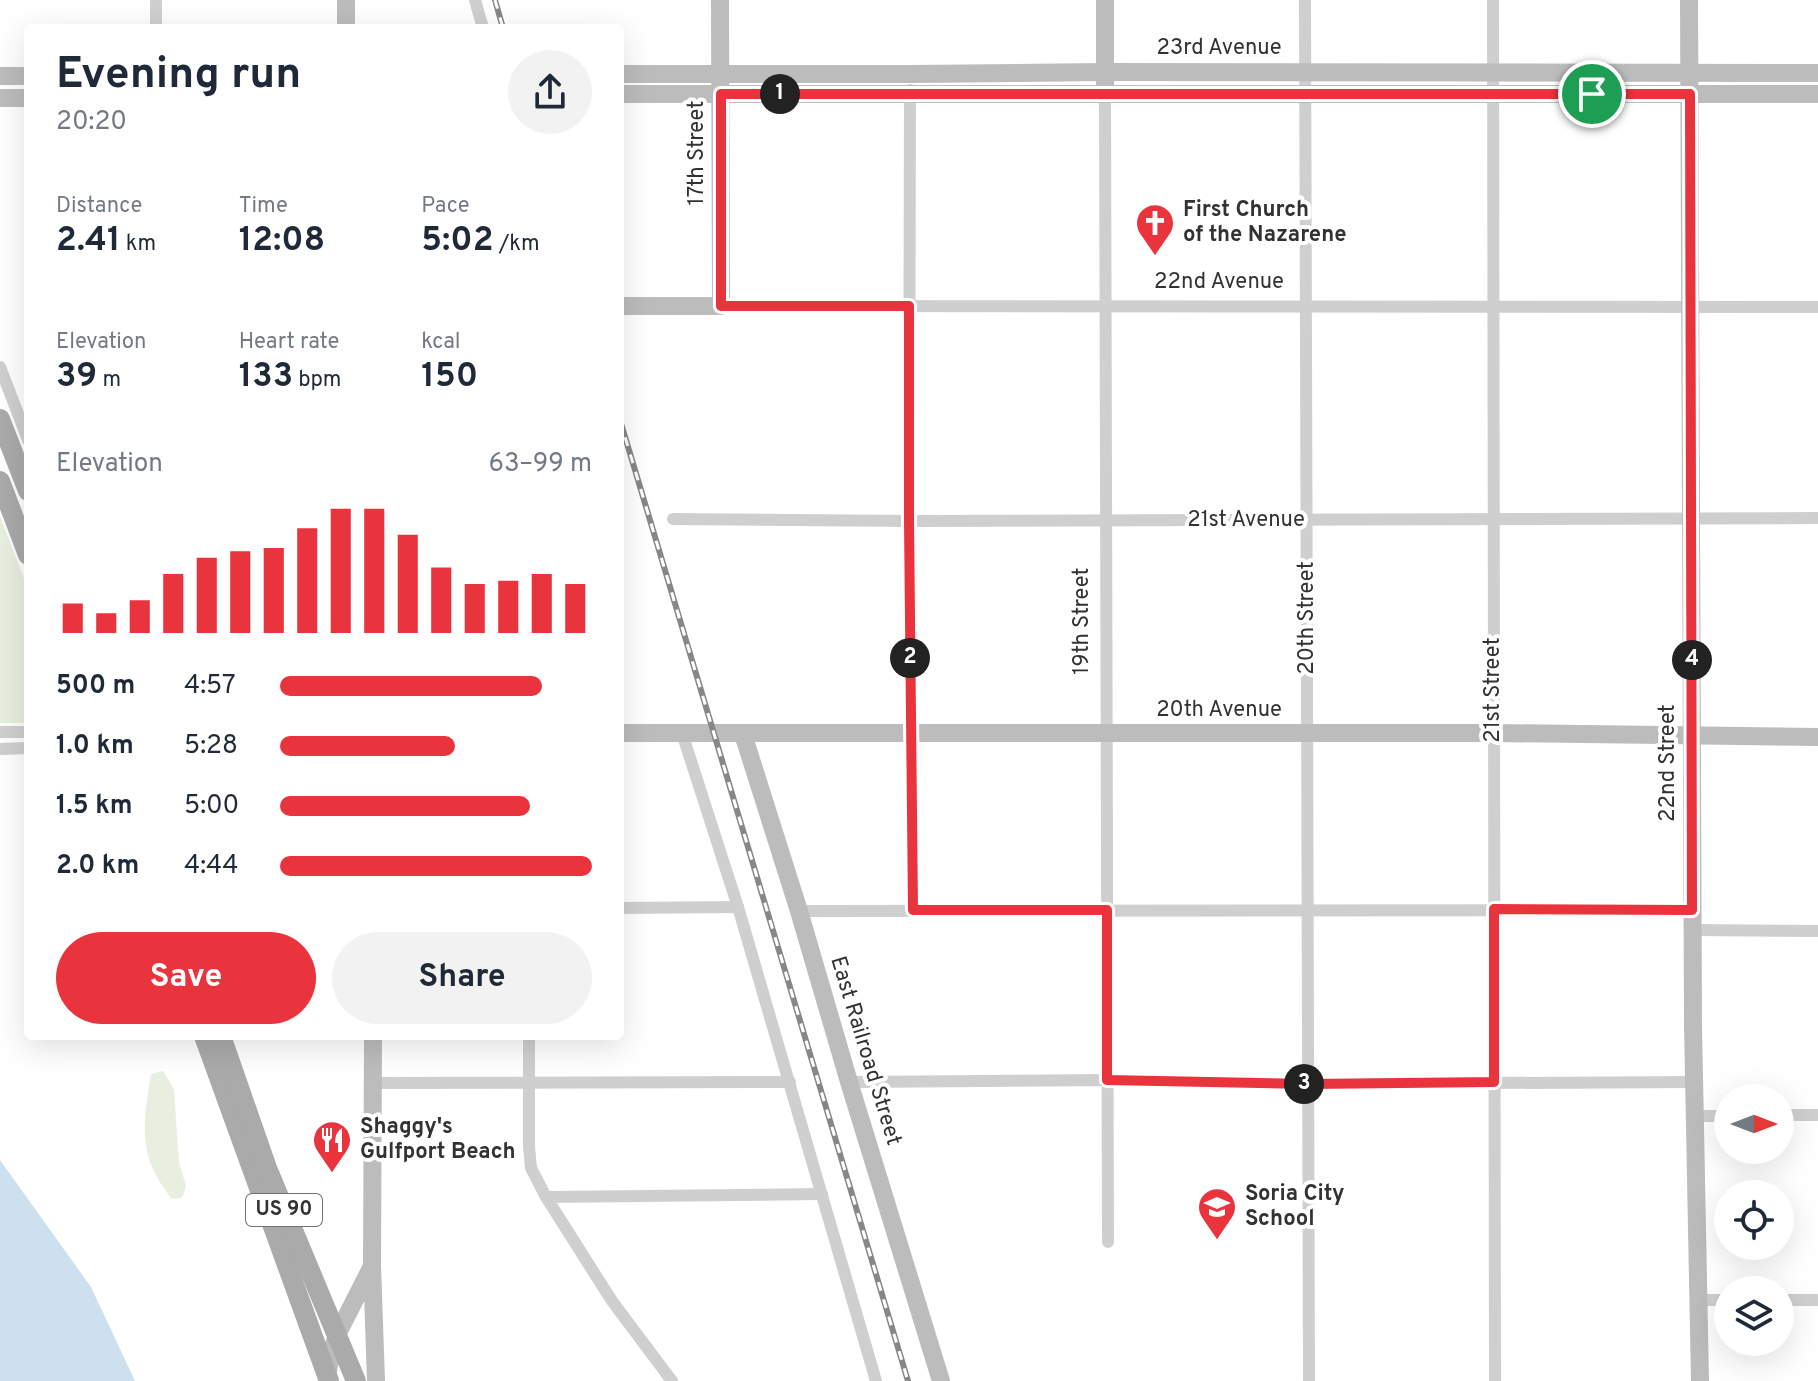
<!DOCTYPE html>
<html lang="en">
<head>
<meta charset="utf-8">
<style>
	:root { --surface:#fff; --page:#f2f2f3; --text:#1f2937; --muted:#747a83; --accent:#e9343d }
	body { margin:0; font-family:Overpass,sans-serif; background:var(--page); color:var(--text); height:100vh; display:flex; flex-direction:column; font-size:30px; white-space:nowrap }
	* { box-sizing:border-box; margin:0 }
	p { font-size:26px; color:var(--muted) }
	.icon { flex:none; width:44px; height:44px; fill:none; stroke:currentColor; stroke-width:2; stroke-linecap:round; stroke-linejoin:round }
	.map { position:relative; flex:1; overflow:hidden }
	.side { position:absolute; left:24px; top:24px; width:600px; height:1016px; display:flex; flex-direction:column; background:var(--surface); border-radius:8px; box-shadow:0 8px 32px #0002 }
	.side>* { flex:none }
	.needle { width:52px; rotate:90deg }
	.tools { position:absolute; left:1714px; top:1084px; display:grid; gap:16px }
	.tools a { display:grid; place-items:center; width:80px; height:80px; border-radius:50%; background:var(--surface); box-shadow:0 8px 32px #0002; font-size:40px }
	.pin { position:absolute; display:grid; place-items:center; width:68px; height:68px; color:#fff; margin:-34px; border:4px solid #fff; border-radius:50%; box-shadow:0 2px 8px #0007 }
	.km { position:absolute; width:40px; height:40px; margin:-20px; border-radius:50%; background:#222; color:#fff; font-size:22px; line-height:40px; text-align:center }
	.round { display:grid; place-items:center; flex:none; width:84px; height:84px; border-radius:42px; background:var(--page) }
	.head { display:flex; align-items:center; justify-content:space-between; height:136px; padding:0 32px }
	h1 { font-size:44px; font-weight:700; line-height:60px }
	.stats { display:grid; grid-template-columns:repeat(3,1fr); gap:12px; height:136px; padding:8px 32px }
	.stats div { display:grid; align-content:center }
	.stats b { font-size:34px; font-weight:700 }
	.stats small { font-size:22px; font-weight:400 }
	.stats p { font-size:22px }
	.chart { height:224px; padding:16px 32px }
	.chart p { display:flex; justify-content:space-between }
	.chart svg { width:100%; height:144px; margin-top:8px; stroke:var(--accent); stroke-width:6 }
	.primary-button { display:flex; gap:16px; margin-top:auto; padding:16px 32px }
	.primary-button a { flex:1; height:92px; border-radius:48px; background:var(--accent); color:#fff; font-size:32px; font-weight:700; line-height:92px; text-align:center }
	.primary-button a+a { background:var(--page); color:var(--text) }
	ul { padding:0 32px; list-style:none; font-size:26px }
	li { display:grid; grid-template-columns:128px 96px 1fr; align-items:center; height:60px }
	li i { height:20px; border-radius:10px; background:var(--accent) }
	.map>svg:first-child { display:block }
</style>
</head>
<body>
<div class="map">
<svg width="1818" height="1381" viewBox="0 0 1818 1381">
	<rect width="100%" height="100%" fill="#fff"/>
	<g fill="#e8efe0">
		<path d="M 0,516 L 28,589 L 28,723 L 0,723 Z"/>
		<path d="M 163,1071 L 174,1089 L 179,1162 L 186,1186 L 182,1198 L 171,1199 C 166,1190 158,1181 154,1171 C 139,1141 146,1106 151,1074 Z"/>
	</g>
	<path fill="#cde0ee" d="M 0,1160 L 91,1287 L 135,1381 L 0,1381 Z"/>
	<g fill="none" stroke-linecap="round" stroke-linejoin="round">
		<g stroke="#cfcfcf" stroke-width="12">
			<path d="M 156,0 L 156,28"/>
			<path d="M 475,0 L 483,28"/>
			<path d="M 1305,0 L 1309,1381"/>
			<path d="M 1493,0 L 1495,1381"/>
			<path d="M 910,90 L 909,521 L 913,910"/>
			<path d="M 1105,95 L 1108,1242"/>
			<path d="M 721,306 L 1818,307"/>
			<path d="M 0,367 L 28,440"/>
			<path d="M 673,519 L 909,521 L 1818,518"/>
			<path d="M 0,732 L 28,732"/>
			<path d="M 682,733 L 738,907 L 876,1381"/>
			<path d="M 0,749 L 28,748"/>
			<path d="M 620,908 L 738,907"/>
			<path d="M 799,911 L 1692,910"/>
			<path d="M 1693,930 L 1818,931"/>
			<path d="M 529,1036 L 529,1147 L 531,1168 L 546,1197 L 612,1301 L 672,1381"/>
			<path d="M 849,1082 L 1107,1080 L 1308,1084 L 1694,1082"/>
			<path d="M 374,1083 L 790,1082"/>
			<path d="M 1780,1115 L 1818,1115"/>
			<path d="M 1694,1116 L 1728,1116"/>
			<path d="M 546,1197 L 822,1194"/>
			<path d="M 1697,1300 L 1728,1300"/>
			<path d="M 1780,1300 L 1818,1300"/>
		</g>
		<g stroke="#bcbcbc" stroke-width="18">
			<path d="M 346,0 L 346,28"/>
			<path d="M 1105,0 L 1105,84"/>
			<path d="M 1689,0 L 1693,1025 L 1700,1381"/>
			<path d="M 620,74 L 911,74 L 1105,72 L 1818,73"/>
			<path d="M 0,76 L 28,76"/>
			<path d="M 620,94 L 1818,94"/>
			<path d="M 0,98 L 28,98"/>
			<path d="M 620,306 L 721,306 L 720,0"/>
			<path d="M 620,733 L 1494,733 L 1818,737"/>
			<path d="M 743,734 L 799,911 L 849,1082 L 941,1381"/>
			<path d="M 373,1036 L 372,1265 L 376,1381"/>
			<path d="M 327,1377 L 331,1354 L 337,1335 L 371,1268"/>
		</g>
		<g stroke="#aaa" stroke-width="20">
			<path d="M 0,419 L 28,491"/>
			<path d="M 0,481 L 28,555"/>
			<path d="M 204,1036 L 329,1381"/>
			<path d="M 221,1036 L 267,1168 L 356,1381"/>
		</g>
		<defs>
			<g id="rail">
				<path d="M 495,0 L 503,28"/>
				<path d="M 620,420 L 908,1381"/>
			</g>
		</defs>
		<use href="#rail" stroke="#878787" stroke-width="6"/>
		<use href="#rail" stroke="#fff" stroke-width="3" stroke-dasharray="9" stroke-linecap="butt"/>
	</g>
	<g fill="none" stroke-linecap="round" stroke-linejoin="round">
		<defs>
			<path id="route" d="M 721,94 L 1690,94 L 1692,910 L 1494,909 L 1494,1082 L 1308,1084 L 1107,1080 L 1107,910 L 913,910 L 909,521 L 909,306 L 721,306 Z"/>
		</defs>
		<use href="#route" stroke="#fff" stroke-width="16"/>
		<use href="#route" stroke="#e9343d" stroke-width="10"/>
	</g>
	<defs>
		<symbol id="church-pin" viewBox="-11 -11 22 30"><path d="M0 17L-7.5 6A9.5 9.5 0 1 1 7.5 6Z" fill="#e9343d" stroke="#fff"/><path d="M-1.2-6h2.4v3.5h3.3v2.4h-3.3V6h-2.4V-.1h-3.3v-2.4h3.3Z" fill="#fff"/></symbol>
		<symbol id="restaurant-pin" viewBox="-11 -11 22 30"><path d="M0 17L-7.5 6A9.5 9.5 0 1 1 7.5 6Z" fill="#e9343d" stroke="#fff"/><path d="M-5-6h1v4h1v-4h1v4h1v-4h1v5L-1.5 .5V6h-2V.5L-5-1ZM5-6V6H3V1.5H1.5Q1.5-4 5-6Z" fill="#fff"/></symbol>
		<symbol id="school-pin" viewBox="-11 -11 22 30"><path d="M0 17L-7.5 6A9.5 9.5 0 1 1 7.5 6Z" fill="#e9343d" stroke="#fff"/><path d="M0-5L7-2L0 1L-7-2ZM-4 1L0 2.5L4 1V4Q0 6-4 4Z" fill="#fff"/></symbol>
	</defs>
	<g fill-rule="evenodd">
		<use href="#church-pin" x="1133" y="201" width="44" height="60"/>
		<use href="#restaurant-pin" x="310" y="1118" width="44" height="60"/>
		<use href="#school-pin" x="1195" y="1185" width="44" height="60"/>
	</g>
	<g text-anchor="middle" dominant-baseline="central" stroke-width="8" stroke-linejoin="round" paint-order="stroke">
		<rect fill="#fff" stroke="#707070" stroke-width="2" x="246" y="1194" width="76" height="32" rx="6"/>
		<g font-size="20" font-weight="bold" fill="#323232">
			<text x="284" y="1210">US 90</text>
		</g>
		<g font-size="22" fill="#323232" stroke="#fff">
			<text x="1219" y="48">23rd Avenue</text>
			<text transform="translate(697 153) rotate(-90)">17th Street</text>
			<text x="1219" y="282">22nd Avenue</text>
			<text x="1246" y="520">21st Avenue</text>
			<text transform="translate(1307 618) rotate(-90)">20th Street</text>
			<text transform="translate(1082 621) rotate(-90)">19th Street</text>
			<text transform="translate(1493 690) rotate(-90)">21st Street</text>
			<text x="1219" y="710">20th Avenue</text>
			<text transform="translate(1668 763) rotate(-90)">22nd Street</text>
			<text transform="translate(865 1051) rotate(73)">East Railroad Street</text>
		</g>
		<g font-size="22" font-weight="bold" fill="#323232" stroke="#fff" text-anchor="start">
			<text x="1183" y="210">First Church<tspan x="1183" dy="25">of the Nazarene</tspan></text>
			<text x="360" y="1127">Shaggy's<tspan x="360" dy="25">Gulfport Beach</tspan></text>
			<text x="1245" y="1194">Soria City<tspan x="1245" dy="25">School</tspan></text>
		</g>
	</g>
</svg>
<div class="tools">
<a><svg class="needle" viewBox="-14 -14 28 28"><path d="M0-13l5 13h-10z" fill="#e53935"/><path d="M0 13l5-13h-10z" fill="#747a83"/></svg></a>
<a><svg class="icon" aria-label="locate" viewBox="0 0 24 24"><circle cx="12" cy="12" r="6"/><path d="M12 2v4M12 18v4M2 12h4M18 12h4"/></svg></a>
<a><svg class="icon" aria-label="layers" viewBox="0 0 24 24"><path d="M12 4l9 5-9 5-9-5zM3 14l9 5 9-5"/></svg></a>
</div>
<div class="pin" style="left:1592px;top:94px;background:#1e9e55"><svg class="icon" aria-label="arrive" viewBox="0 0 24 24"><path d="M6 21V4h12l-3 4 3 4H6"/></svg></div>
<b class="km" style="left:780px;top:94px">1</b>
<b class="km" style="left:910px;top:658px">2</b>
<b class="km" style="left:1304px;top:1084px">3</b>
<b class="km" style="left:1692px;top:660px">4</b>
<section class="side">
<div class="head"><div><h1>Evening run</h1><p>20:20</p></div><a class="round"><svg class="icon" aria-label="share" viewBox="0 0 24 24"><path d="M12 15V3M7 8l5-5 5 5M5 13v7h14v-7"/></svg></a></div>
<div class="stats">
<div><p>Distance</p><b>2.41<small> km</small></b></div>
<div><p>Time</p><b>12:08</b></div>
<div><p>Pace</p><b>5:02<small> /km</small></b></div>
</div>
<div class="stats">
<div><p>Elevation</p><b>39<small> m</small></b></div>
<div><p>Heart rate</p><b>133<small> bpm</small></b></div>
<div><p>kcal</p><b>150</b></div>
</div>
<div class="chart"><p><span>Elevation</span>63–99 m</p>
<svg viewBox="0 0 160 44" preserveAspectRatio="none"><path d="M5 44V35M15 44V38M25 44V34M35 44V26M45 44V21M55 44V19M65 44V18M75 44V12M85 44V6M95 44V6M105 44V14M115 44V24M125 44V29M135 44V28M145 44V26M155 44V29"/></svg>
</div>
<ul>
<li><b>500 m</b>4:57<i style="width:84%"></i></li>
<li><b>1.0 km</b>5:28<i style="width:56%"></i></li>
<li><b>1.5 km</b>5:00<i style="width:80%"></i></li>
<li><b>2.0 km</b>4:44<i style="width:100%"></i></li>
</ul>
<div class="primary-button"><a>Save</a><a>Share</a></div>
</section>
</div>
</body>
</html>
